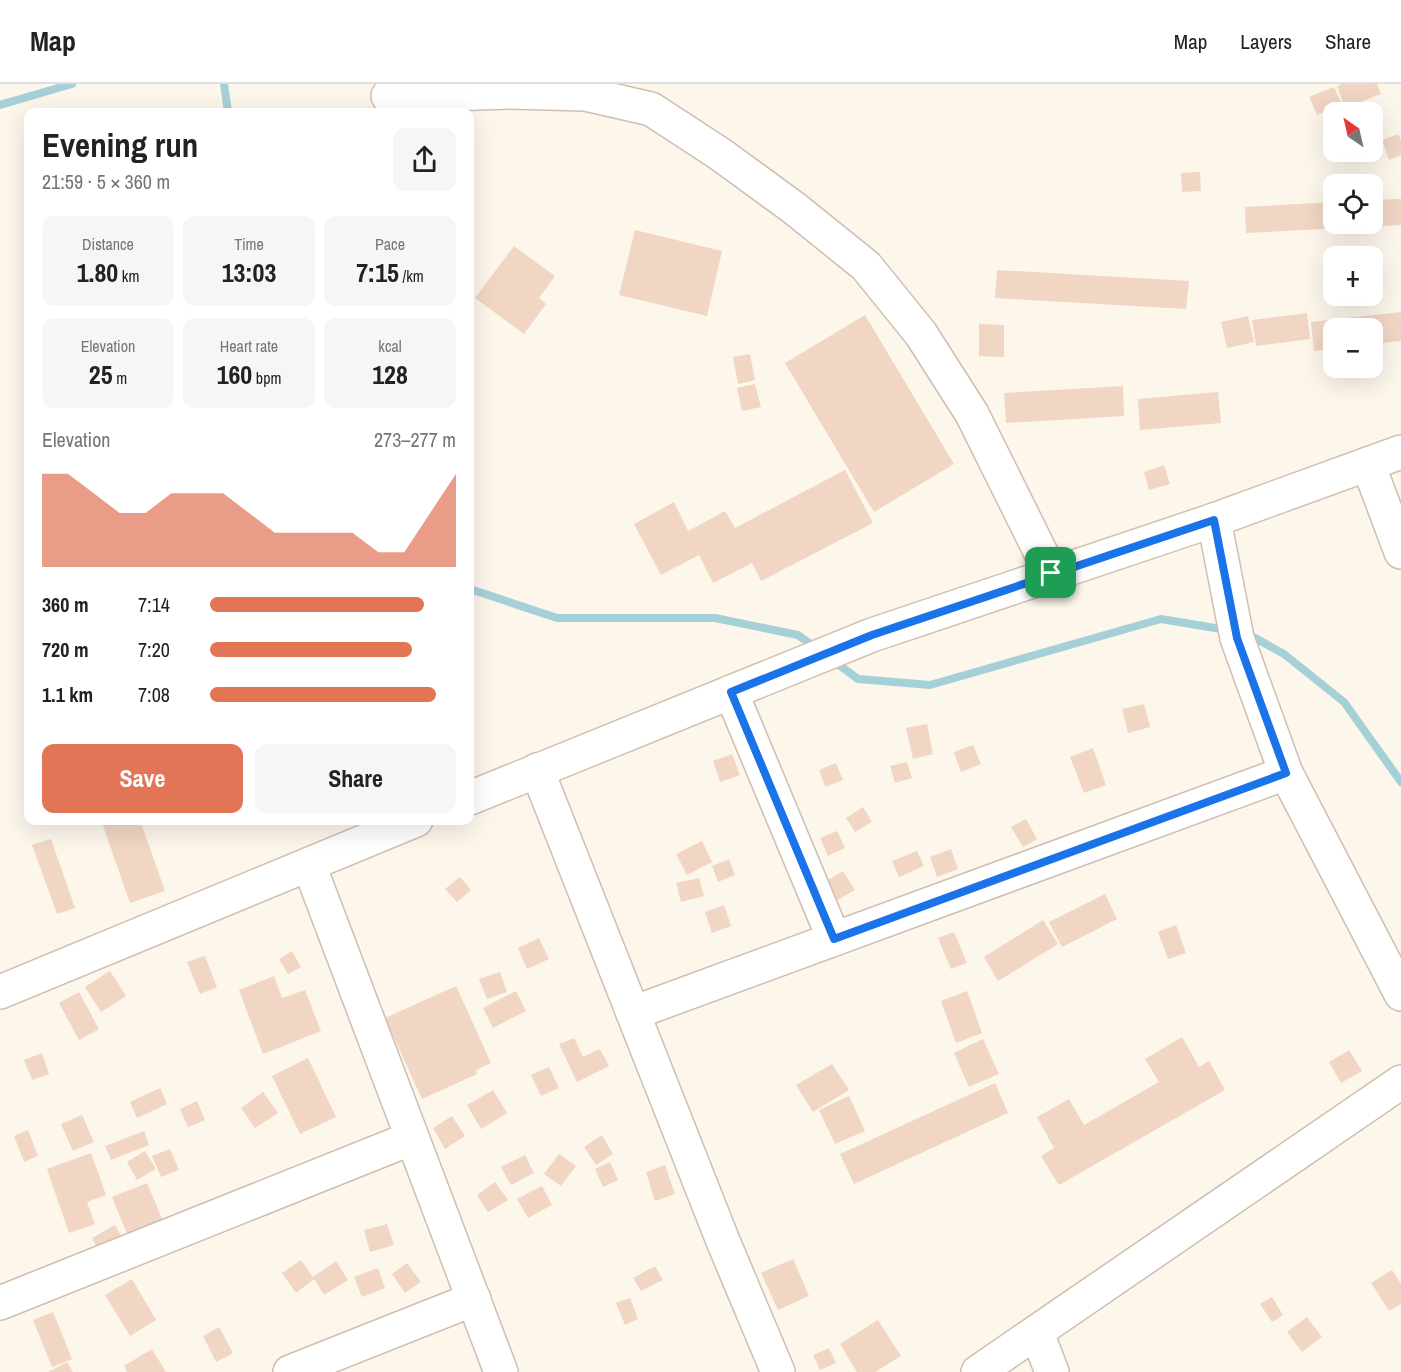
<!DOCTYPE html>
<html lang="en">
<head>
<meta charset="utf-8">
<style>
	:root { --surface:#fff; --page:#f6f6f6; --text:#222; --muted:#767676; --line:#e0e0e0; --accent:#e17556 }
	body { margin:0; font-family:"Archivo Narrow",sans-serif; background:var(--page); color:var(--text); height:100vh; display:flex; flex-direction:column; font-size:22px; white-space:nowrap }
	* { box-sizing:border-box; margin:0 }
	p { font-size:20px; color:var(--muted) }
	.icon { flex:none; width:33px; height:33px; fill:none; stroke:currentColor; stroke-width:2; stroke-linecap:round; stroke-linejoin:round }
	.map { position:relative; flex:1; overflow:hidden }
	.side { position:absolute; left:24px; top:24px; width:450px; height:717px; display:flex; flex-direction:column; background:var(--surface); border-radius:12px; box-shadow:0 6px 24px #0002 }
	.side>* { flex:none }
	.needle { width:39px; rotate:326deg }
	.tools { position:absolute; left:1323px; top:18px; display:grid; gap:12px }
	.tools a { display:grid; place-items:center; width:60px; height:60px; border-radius:12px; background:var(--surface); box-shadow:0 6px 24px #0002; font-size:30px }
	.pin { position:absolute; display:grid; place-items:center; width:51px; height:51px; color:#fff; margin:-26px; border-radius:12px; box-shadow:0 3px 9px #0006 }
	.round { display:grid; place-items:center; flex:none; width:63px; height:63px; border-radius:12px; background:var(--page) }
	.headline { display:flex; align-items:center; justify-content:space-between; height:102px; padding:0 18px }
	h1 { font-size:33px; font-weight:700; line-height:45px }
	.metrics { display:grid; grid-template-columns:repeat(3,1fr); gap:9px; height:102px; padding:6px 18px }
	.metrics div { display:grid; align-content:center; border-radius:12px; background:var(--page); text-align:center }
	.metrics b { font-size:26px; font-weight:700 }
	.metrics small { font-size:16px; font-weight:400 }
	.metrics p { font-size:16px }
	.chart { height:168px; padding:12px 18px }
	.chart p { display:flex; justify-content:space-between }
	.chart svg { width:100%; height:108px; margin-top:6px; fill:var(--accent); opacity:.7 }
	.primary-button { display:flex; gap:12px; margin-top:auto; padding:12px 18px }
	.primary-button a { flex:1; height:69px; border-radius:12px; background:var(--accent); color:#fff; font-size:24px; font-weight:700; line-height:69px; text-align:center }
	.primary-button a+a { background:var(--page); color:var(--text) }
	ul { padding:0 18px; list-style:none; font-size:20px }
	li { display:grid; grid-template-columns:96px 72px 1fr; align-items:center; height:45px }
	li i { height:15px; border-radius:8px; background:var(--accent) }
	header { display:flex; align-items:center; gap:36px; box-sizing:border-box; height:84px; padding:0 30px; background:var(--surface); border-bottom:2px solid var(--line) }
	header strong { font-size:28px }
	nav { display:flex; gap:33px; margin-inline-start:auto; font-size:21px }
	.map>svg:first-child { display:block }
</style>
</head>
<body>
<header>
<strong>Map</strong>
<nav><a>Map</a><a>Layers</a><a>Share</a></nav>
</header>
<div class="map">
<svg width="1401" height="1288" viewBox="0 0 1401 1288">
	<rect width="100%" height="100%" fill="#fcf6eb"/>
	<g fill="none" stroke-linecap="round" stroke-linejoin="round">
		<g stroke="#a6d0d8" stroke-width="8">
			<path d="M 224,0 L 228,28"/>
			<path d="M 0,21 L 72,0"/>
			<path d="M 470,505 L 557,534 L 715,534 L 798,551 L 816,564"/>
			<path d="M 1246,549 L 1284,570 L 1344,618 L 1401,698"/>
			<path d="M 831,575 L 858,595 L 930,601 L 1161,535 L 1227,546"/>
		</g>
	</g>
	<g fill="#f1d6c4">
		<path d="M 1342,0 L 1377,0 L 1381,10 L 1345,24 L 1337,2 Z"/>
		<path d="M 1334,3 L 1342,21 L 1317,31 L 1309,13 Z"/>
		<path d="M 1398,50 L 1401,56 L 1401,71 L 1389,76 L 1382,56 Z"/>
		<path d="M 1200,88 L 1201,107 L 1182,108 L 1181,89 Z"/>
		<path d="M 1401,115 L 1401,141 L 1246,149 L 1245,123 L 1334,118 L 1334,140 L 1372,140 L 1372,116 Z"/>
		<path d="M 635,146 L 722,167 L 707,232 L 619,211 Z"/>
		<path d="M 514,162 L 555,192 L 539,214 L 546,220 L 524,250 L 475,214 Z"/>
		<path d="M 997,186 L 1189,197 L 1186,225 L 995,214 Z"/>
		<path d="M 1401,228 L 1401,257 L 1372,260 L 1372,244 L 1334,244 L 1334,265 L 1314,267 L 1311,238 Z"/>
		<path d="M 1307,229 L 1310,255 L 1256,262 L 1252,236 Z"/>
		<path d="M 865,231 L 954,380 L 874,428 L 785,279 Z"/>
		<path d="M 1248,232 L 1254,258 L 1227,264 L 1221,238 Z"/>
		<path d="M 979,240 L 1004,241 L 1004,273 L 979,272 Z"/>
		<path d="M 750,270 L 755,296 L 738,300 L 733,273 Z"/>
		<path d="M 755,300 L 761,323 L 742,327 L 737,304 Z"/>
		<path d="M 1123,302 L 1124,332 L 1006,339 L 1004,309 Z"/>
		<path d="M 1218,308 L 1221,339 L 1140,346 L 1138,315 Z"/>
		<path d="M 1164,381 L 1170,400 L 1149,406 L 1144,388 Z"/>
		<path d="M 845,386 L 873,439 L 761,497 L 752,479 L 713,499 L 699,471 L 661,491 L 634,440 L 674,418 L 688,447 L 725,427 L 735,444 Z"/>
		<path d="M 1144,620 L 1150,643 L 1128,649 L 1122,625 Z"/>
		<path d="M 927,640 L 933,670 L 913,675 L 906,644 Z"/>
		<path d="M 973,661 L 981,680 L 961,688 L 954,668 Z"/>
		<path d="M 1093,664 L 1106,701 L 1084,709 L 1070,673 Z"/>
		<path d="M 732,670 L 740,691 L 720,698 L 713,677 Z"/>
		<path d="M 907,678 L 912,694 L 895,699 L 890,682 Z"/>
		<path d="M 836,679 L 843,696 L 825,703 L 819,686 Z"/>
		<path d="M 863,723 L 872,738 L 855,748 L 846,734 Z"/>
		<path d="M 1026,735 L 1037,755 L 1023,763 L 1011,743 Z"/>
		<path d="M 101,736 L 140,736 L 165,807 L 130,819 Z"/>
		<path d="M 837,747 L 845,764 L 828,772 L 820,754 Z"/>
		<path d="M 51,755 L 75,824 L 57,830 L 32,761 Z"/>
		<path d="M 702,757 L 712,778 L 687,791 L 676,770 Z"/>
		<path d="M 951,765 L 958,785 L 937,793 L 930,773 Z"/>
		<path d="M 917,767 L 924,782 L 899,793 L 892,777 Z"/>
		<path d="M 729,775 L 735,791 L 718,798 L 712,782 Z"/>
		<path d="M 843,787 L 855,806 L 838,816 L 826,797 Z"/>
		<path d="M 460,793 L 471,806 L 457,818 L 445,805 Z"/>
		<path d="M 699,794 L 704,812 L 681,818 L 676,799 Z"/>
		<path d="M 1105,810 L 1117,835 L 1062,863 L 1049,838 Z"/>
		<path d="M 724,821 L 731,842 L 712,849 L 705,828 Z"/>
		<path d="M 1043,836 L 1058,860 L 998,897 L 984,873 Z"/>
		<path d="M 1176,841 L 1186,869 L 1168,875 L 1158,848 Z"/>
		<path d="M 954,848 L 967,879 L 951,885 L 938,854 Z"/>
		<path d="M 539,854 L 549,875 L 527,885 L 518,864 Z"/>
		<path d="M 292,867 L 301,883 L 288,890 L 279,875 Z"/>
		<path d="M 205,872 L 217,903 L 200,910 L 187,878 Z"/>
		<path d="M 110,887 L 126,912 L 101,928 L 85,903 Z"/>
		<path d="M 500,888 L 507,908 L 487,915 L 479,895 Z"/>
		<path d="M 274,892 L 282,914 L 305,906 L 321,947 L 263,970 L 239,906 Z"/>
		<path d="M 456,902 L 491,979 L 476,986 L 477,990 L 422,1015 L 385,934 Z"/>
		<path d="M 516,907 L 526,927 L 493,944 L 483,924 Z"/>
		<path d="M 967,907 L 982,949 L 956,959 L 941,917 Z"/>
		<path d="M 79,908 L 99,945 L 79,956 L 59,919 Z"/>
		<path d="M 1182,953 L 1199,983 L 1209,977 L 1225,1006 L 1059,1101 L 1041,1072 L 1054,1064 L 1037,1033 L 1069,1015 L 1084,1041 L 1159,998 L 1145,975 Z"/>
		<path d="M 574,954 L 583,973 L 600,965 L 609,982 L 577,998 L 559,960 Z"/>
		<path d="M 983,955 L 999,990 L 969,1003 L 954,969 Z"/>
		<path d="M 1349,966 L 1362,987 L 1341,999 L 1329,978 Z"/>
		<path d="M 42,969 L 49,990 L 32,996 L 24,976 Z"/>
		<path d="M 308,974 L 336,1033 L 300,1050 L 272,992 Z"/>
		<path d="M 832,980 L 849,1006 L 813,1028 L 796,1001 Z"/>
		<path d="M 549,983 L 559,1004 L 541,1012 L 531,991 Z"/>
		<path d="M 995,999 L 1008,1029 L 854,1100 L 840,1070 Z"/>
		<path d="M 160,1004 L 167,1020 L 137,1034 L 130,1018 Z"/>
		<path d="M 493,1006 L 507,1029 L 481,1045 L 467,1021 Z"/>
		<path d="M 263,1008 L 278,1029 L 255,1044 L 241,1024 Z"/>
		<path d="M 849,1012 L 865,1047 L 835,1060 L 819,1026 Z"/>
		<path d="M 197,1017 L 205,1036 L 188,1043 L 180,1025 Z"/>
		<path d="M 82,1031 L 94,1058 L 73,1067 L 61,1040 Z"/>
		<path d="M 452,1032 L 465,1052 L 445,1065 L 433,1044 Z"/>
		<path d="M 28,1046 L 38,1072 L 24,1078 L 14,1052 Z"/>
		<path d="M 144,1047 L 149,1061 L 111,1076 L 105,1062 Z"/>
		<path d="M 602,1051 L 613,1070 L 596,1081 L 584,1063 Z"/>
		<path d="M 170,1065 L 179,1086 L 161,1093 L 152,1072 Z"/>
		<path d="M 145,1067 L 156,1085 L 137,1096 L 127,1078 Z"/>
		<path d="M 91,1069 L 106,1111 L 87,1118 L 95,1140 L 69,1149 L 47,1085 Z"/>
		<path d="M 559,1070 L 576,1082 L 561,1102 L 544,1090 Z"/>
		<path d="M 525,1071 L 534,1089 L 511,1101 L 501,1083 Z"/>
		<path d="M 610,1078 L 618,1096 L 603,1103 L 595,1085 Z"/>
		<path d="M 665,1081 L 675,1110 L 655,1117 L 646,1088 Z"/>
		<path d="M 495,1098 L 508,1116 L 488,1128 L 477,1111 Z"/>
		<path d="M 147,1099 L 163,1137 L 128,1152 L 112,1113 Z"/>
		<path d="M 542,1102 L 552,1121 L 528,1134 L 517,1115 Z"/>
		<path d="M 387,1140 L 394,1161 L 370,1168 L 364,1146 Z"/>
		<path d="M 115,1141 L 124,1157 L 101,1171 L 92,1154 Z"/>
		<path d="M 793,1175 L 809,1212 L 778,1226 L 761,1189 Z"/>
		<path d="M 301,1176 L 313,1193 L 336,1177 L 348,1196 L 324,1211 L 314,1195 L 296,1209 L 282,1189 Z"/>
		<path d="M 407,1179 L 421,1198 L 405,1209 L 392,1190 Z"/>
		<path d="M 655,1182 L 663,1196 L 641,1207 L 633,1194 Z"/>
		<path d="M 378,1184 L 385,1204 L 362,1213 L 354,1193 Z"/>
		<path d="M 1392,1186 L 1401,1200 L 1401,1220 L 1389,1227 L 1371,1199 Z"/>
		<path d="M 132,1195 L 156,1236 L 130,1252 L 105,1211 Z"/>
		<path d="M 1272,1213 L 1283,1231 L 1272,1238 L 1260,1220 Z"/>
		<path d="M 630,1214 L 638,1235 L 625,1241 L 616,1219 Z"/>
		<path d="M 53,1228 L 72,1275 L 52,1283 L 33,1236 Z"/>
		<path d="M 1307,1233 L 1322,1253 L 1302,1268 L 1287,1248 Z"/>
		<path d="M 878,1236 L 901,1272 L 875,1288 L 857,1288 L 840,1260 Z"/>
		<path d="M 219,1243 L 233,1269 L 216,1278 L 203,1252 Z"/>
		<path d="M 829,1264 L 836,1279 L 820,1286 L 813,1271 Z"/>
		<path d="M 152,1265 L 166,1288 L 127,1288 L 124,1282 Z"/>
		<path d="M 67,1278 L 73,1288 L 48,1288 Z"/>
	</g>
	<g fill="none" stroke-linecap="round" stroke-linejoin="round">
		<defs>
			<g id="street">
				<path d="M 388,12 L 510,8 L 585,10 L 651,25 L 720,70 L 794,124 L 866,182 L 921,250 L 972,330 L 1051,489"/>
				<path d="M 1368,380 L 1401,468"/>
				<path d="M 1214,436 L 1237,554 L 1286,689 L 1401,910"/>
				<path d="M 731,608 L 834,855"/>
				<path d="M 537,686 L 723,1157 L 778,1288"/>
				<path d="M 309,781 L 501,1288"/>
				<path d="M 633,929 L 1286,689"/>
				<path d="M 0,1219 L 412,1054"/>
				<path d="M 1037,1249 L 1052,1288"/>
				<path d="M 290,1288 L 474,1215"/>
				<path d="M 978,1288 L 1401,998"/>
			</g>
			<g id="secondary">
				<path d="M 470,714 L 872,551 L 1214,436 L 1401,368"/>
				<path d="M 0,908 L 416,736"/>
			</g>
		</defs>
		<use href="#street" stroke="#cfbeb0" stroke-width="36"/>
		<use href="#secondary" stroke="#d4c0b0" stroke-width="36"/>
		<use href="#street" stroke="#fff" stroke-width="33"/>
		<use href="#secondary" stroke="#fff" stroke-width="33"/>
	</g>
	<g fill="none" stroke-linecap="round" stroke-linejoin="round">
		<defs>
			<path id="route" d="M 1214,436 L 1237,554 L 1286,689 L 834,855 L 731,608 L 872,551 Z"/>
		</defs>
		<use href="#route" stroke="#fff" stroke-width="12"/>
		<use href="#route" stroke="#1a73e8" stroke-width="8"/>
	</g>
</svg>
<div class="tools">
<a><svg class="needle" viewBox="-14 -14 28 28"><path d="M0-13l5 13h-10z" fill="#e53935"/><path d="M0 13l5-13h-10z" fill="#767676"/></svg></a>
<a><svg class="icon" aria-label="locate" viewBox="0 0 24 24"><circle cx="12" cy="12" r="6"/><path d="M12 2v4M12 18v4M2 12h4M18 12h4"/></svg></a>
<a>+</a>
<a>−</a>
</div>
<div class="pin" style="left:1051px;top:489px;background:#1e9e55"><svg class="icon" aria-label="arrive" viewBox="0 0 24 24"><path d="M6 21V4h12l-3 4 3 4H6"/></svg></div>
<section class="side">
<div class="headline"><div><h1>Evening run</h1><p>21:59 · 5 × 360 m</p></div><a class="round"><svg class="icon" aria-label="share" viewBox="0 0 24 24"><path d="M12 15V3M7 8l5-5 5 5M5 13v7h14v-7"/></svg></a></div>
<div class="metrics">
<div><p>Distance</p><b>1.80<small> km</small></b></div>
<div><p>Time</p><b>13:03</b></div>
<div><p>Pace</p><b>7:15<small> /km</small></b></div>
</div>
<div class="metrics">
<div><p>Elevation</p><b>25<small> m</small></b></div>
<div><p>Heart rate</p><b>160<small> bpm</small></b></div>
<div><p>kcal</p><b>128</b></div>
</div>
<div class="chart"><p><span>Elevation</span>273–277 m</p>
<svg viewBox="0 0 160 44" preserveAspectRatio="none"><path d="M0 44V6L10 6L20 14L30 22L40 22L50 14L60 14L70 14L80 22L90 30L100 30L110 30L120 30L130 38L140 38L150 22L160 6V44z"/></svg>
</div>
<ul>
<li><b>360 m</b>7:14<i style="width:87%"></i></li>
<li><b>720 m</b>7:20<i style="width:82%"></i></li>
<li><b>1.1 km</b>7:08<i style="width:92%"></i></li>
</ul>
<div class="primary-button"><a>Save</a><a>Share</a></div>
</section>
</div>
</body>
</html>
